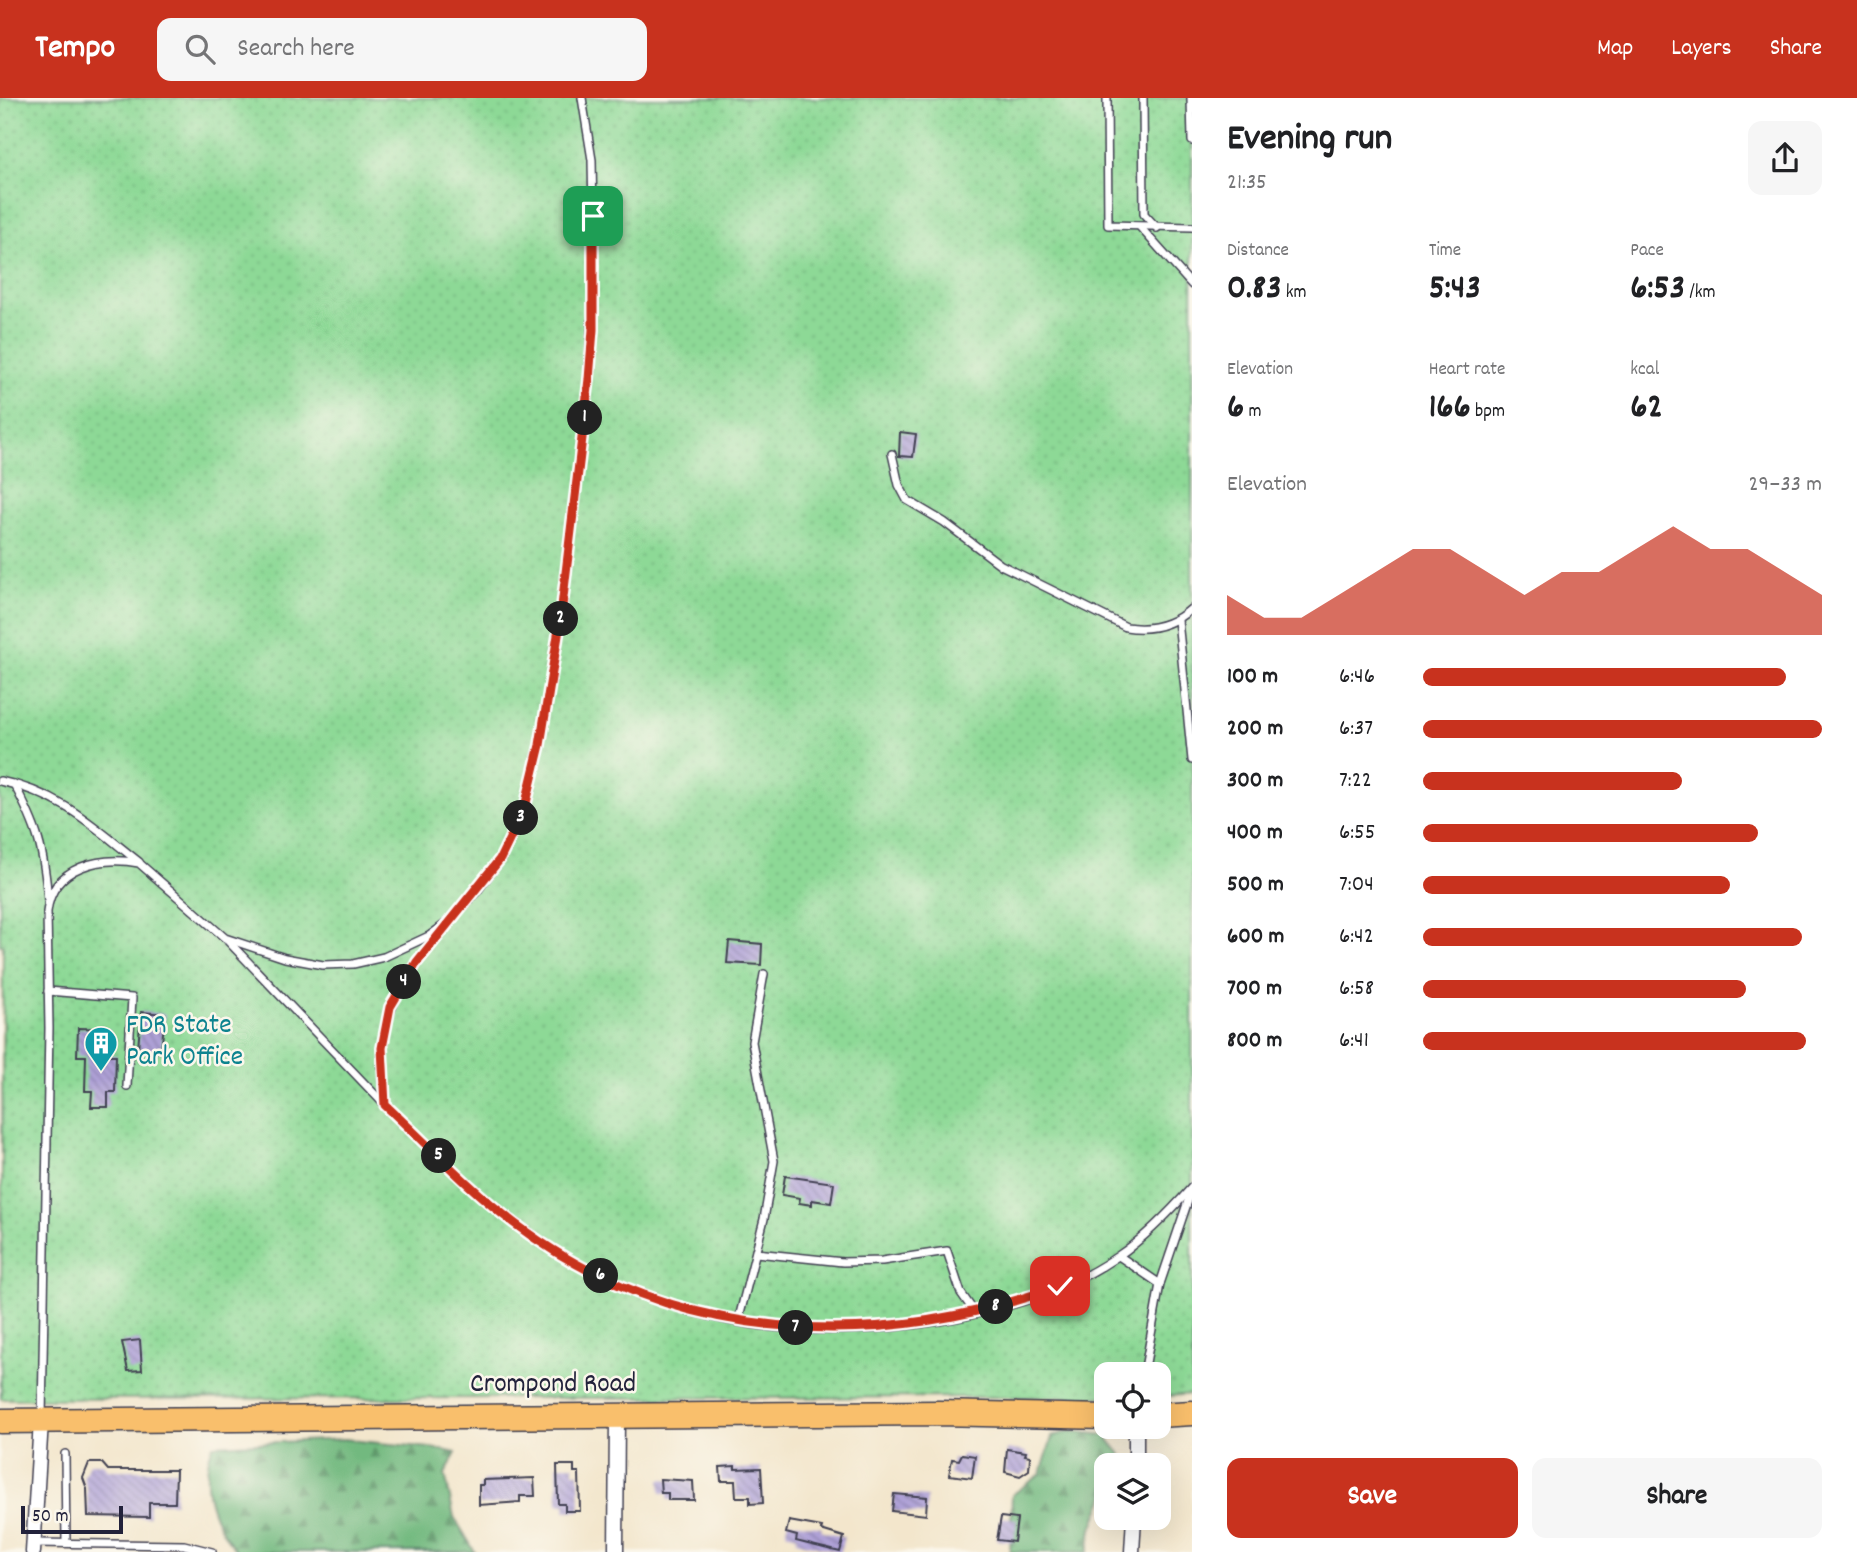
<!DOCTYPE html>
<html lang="en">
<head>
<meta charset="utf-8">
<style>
	:root { --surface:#fff; --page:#f6f6f6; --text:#202124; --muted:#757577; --accent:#c8321e }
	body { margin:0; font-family:Dekko,sans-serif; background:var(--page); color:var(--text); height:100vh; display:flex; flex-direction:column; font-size:26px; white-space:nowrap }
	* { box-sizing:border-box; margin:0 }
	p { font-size:23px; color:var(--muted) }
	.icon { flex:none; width:38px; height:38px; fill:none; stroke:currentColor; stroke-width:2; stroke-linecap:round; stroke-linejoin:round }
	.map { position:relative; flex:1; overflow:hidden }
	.drawer { display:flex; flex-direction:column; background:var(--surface); width:665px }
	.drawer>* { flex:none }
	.tools { position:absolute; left:1094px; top:1264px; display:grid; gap:14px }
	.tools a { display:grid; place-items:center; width:77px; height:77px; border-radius:14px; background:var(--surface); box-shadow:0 7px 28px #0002; font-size:35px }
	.scale { position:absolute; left:21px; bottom:18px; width:102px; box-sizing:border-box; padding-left:7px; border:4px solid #22223b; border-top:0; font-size:19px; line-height:24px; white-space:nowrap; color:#22223b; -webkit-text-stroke:5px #fbf7ec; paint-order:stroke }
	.pin { position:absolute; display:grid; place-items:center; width:60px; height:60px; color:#fff; margin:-30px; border-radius:14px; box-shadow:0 4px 10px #0006 }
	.km { position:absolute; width:35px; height:35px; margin:-18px; border-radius:50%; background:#222; color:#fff; font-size:19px; line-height:35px; text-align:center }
	.round { display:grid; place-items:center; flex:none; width:74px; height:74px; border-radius:14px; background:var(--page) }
	.overview { display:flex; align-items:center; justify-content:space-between; height:119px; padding:0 35px }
	h1 { font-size:38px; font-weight:700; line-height:52px }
	.stats { display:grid; grid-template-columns:repeat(3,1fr); gap:10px; height:119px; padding:7px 35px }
	.stats div { display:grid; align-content:center }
	.stats b { font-size:35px; font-weight:700 }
	.stats small { font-size:19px; font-weight:400 }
	.stats p { font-size:19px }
	.chart { height:196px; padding:14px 35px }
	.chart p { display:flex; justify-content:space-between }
	.chart svg { width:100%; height:126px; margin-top:7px; fill:var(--accent); opacity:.7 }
	.action { display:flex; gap:14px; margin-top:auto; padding:14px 35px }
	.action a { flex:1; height:80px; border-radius:14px; background:var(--accent); color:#fff; font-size:28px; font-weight:700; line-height:80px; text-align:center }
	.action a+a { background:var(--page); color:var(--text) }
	ul { padding:0 35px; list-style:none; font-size:23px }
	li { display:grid; grid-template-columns:112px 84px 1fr; align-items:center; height:52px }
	li i { height:18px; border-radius:9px; background:var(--accent) }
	header { display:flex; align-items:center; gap:42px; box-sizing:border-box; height:98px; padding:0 35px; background:var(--accent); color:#fff }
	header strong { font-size:33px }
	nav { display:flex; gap:38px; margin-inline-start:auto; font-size:24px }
	.search { width:490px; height:63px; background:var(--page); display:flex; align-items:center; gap:18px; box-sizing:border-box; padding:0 24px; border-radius:14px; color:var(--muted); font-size:26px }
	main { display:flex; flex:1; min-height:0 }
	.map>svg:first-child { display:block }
</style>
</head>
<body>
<header>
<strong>Tempo</strong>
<div class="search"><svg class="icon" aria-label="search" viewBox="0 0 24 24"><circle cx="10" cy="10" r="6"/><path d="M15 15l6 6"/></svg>Search here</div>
<nav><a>Map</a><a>Layers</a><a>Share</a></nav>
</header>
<main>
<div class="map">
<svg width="1192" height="1454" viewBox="0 0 1192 1454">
	<defs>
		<pattern id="forest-firs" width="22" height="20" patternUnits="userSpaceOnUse" patternTransform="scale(1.75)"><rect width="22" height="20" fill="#72b97f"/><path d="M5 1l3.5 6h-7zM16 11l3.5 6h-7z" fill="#5d9669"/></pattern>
		<pattern id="park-dots" width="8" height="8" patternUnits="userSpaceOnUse" patternTransform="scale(1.75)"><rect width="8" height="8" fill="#8dd996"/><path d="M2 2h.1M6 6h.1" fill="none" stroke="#79ba82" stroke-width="1.8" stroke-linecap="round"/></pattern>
		<pattern id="building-back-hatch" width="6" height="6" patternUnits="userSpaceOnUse" patternTransform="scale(1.75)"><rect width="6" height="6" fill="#afa1d7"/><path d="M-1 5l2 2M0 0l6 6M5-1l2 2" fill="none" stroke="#8e83b0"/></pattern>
	</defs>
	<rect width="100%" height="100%" fill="#fbf7ec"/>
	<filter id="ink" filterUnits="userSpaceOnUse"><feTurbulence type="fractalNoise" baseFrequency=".0143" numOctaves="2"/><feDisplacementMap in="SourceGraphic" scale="14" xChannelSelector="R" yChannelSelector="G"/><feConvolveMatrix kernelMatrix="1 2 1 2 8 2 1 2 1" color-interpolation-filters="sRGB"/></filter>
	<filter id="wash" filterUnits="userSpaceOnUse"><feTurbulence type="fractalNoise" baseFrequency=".00686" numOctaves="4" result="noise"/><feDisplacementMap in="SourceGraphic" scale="28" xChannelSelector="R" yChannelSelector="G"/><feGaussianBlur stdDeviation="1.57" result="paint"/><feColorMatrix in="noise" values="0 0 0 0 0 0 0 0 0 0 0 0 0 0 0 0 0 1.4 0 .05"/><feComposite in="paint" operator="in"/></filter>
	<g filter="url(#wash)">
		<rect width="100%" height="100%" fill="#f3e6cc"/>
		<g fill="url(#forest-firs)" stroke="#4a6e5d" stroke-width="2">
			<path d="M 1069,1333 L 1105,1337 L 1121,1356 L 1117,1367 L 1106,1367 L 1106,1395 L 1092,1431 L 1088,1454 L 1010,1454 L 1012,1397 L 1041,1376 L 1052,1339 Z"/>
			<path d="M 345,1341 C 381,1347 422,1346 456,1355 L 445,1376 L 454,1419 L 475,1454 L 237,1454 C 211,1422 198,1387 213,1347 Z"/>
		</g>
		<path fill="url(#park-dots)" stroke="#587e68" stroke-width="2" d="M 0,0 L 1192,0 L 1192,1296 L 1159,1299 L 1158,1276 L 1106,1276 L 1106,1299 L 1,1301 L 3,847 L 0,847 Z"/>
		<g id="blocks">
			<g fill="url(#building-back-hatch)">
				<path d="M 900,334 L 916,336 L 913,359 L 899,358 Z"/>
				<path d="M 729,843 L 762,846 L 761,867 L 727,865 Z"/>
				<path d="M 141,914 L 165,916 L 161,954 L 138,951 Z"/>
				<path d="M 78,930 L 110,931 L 109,957 L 116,957 L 115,994 L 108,994 L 108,1009 L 91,1009 L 92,993 L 85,993 L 86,958 L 77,958 Z"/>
				<path d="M 785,1078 L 834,1085 L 831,1105 L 812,1102 L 812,1107 L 799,1105 L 800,1100 L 782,1097 Z"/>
				<path d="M 140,1242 L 142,1272 L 128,1273 L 122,1244 Z"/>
				<path d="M 1007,1351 L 1026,1354 L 1025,1357 L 1030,1358 L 1029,1372 L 1020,1378 L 1005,1374 Z"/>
				<path d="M 962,1356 L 975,1358 L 972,1380 L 949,1377 L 952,1361 L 959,1362 Z"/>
				<path d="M 89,1365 L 102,1365 L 108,1372 L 176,1372 L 175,1405 L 149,1405 L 149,1419 L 88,1418 L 87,1391 L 83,1380 Z"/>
				<path d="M 557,1367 L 574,1367 L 574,1374 L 579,1374 L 580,1413 L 565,1413 L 565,1406 L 558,1406 Z"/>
				<path d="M 735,1368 L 735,1371 L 761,1370 L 763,1405 L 750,1406 L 750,1399 L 736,1399 L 735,1383 L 721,1383 L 720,1369 Z"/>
				<path d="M 534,1380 L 535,1398 L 520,1398 L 520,1404 L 479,1407 L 479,1387 L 483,1387 L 483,1382 Z"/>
				<path d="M 660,1381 L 693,1383 L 694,1402 L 668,1402 L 668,1395 L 661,1395 Z"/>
				<path d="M 894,1396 L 927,1399 L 926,1417 L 892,1413 Z"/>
				<path d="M 1001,1419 L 1017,1421 L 1014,1444 L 997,1442 Z"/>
				<path d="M 789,1423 L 822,1429 L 821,1432 L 844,1439 L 840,1454 L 796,1443 L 797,1438 L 786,1435 Z"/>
			</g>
		</g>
	</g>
	<g filter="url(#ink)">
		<use href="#blocks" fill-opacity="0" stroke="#413f51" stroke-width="2"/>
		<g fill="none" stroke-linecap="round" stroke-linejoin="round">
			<defs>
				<g id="lane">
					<path d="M 1107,0 L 1108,127 L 1192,129"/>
					<path d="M 1143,0 L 1144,116 L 1157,130"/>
					<path d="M 1191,0 L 1192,43"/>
					<path d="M 1140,129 L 1192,187"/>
					<path d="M 892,356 L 899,387 L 907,402 L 944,424 L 1001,467 L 1126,529 C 1151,533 1173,527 1192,510"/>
					<path d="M 1178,522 L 1192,662"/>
					<path d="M 0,683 C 60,695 93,728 139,764"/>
					<path d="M 14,686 C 38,731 44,752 48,803"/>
					<path d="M 442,832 C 393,894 374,925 385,1007 C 445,1063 503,1126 576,1165 C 630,1194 689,1217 750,1226 C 862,1243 1024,1223 1118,1158 C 1146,1139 1170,1114 1192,1089"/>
					<path d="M 228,843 L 384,1006"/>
					<path d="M 48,893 L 132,900 L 127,988"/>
					<path d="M 756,1155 L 843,1164 L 882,1163 L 947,1153 L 961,1195 L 975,1215"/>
					<path d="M 1119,1158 L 1160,1186"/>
					<path d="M 738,1224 L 764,1121 L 774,1063 L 752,944 L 764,876"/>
					<path d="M 1144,1276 L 1160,1186 L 1191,1094"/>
					<path d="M 42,1319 L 49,930 L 47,814 C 52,767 102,758 139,765 L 225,840 L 285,860 L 323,867 L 353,866 L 384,859 L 429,838 L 448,824 L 478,792 L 501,760 L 525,709 L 540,647 L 560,525 L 589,281 L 594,173 L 592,62 L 582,0"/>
					<path d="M 65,1356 L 66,1445"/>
					<path d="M 34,1445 L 184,1447 L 212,1454"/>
				</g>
				<g id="street">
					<path d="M 1136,1367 L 1136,1328"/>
					<path d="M 33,1454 L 41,1323"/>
					<path d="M 616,1454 L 617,1318"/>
					<path d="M 1132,1454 L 1134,1419"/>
				</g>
				<g id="highway">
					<path d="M 1158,1317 L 1192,1315"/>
					<path d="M 0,1323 L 939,1315 L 1106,1319"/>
				</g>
			</defs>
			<use href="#lane" stroke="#413f51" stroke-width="10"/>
			<use href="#street" stroke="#413f51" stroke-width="17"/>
			<use href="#highway" stroke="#413f51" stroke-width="27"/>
			<use href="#lane" stroke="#fff" stroke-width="7"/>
			<use href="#street" stroke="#fff" stroke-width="14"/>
			<use href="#highway" stroke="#f9bf6c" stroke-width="24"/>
		</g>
	</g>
	<g fill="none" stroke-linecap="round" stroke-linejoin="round" filter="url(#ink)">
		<defs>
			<path id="route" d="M 593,118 L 593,232 L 589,281 L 560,525 L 540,647 L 525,709 L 500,761 L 417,864 L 390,909 L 382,950 L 385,1007 C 427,1046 468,1090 514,1125 C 674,1247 875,1255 1060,1188"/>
		</defs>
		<use href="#route" stroke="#fff" stroke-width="14"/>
		<use href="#route" stroke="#c8321e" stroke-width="9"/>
	</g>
	<defs>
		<symbol id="building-pin" viewBox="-11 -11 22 30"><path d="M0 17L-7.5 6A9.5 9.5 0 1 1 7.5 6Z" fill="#0f9aa8" stroke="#fbf7ec"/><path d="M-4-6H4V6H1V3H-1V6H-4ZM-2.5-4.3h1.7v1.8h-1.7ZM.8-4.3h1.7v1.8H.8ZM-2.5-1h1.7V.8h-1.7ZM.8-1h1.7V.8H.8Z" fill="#fff"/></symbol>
	</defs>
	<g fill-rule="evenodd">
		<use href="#building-pin" x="82" y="926" width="38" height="52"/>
	</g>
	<g text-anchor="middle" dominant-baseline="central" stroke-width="5" stroke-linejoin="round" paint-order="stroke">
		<g font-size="28" fill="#0d838f" stroke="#fbf7ec" text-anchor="start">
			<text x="126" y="929">FDR State<tspan x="126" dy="32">Park Office</tspan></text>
		</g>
		<g font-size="28" fill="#22223b" stroke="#fbf7ec">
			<text x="553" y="1288">Crompond Road</text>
		</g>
	</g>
</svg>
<div class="tools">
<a><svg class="icon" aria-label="locate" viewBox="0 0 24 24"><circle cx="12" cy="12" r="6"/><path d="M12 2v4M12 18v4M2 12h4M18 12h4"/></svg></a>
<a><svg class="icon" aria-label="layers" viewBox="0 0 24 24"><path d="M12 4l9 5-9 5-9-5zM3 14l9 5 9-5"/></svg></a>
</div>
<div class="scale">50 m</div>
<div class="pin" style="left:593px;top:118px;background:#1e9e55"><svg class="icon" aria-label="arrive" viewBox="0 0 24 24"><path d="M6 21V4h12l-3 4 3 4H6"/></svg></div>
<div class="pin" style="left:1060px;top:1188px;background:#d93025"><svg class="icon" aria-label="check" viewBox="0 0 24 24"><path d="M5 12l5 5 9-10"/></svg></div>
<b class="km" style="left:585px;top:320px">1</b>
<b class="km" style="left:561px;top:521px">2</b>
<b class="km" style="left:521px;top:720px">3</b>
<b class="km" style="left:404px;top:884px">4</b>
<b class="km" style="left:439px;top:1058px">5</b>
<b class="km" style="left:601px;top:1178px">6</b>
<b class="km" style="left:796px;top:1230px">7</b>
<b class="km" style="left:996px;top:1209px">8</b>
</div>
<section class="drawer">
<div class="overview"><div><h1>Evening run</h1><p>21:35</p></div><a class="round"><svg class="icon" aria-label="share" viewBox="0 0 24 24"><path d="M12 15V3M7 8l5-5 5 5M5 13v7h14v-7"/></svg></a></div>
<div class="stats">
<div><p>Distance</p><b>0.83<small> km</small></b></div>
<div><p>Time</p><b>5:43</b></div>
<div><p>Pace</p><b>6:53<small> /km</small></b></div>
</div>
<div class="stats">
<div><p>Elevation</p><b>6<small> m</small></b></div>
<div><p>Heart rate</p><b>166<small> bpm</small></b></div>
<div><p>kcal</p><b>62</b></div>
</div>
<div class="chart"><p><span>Elevation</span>29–33 m</p>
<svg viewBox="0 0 160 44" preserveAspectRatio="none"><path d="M0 44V30L10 38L20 38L30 30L40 22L50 14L60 14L70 22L80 30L90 22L100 22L110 14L120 6L130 14L140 14L150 22L160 30V44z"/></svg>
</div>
<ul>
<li><b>100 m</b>6:46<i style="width:91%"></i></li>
<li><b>200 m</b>6:37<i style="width:100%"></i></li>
<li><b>300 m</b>7:22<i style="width:65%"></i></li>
<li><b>400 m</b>6:55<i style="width:84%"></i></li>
<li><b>500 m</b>7:04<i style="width:77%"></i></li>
<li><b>600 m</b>6:42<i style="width:95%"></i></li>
<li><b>700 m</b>6:58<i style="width:81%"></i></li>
<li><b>800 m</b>6:41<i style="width:96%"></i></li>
</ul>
<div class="action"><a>Save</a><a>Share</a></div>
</section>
</main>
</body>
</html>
